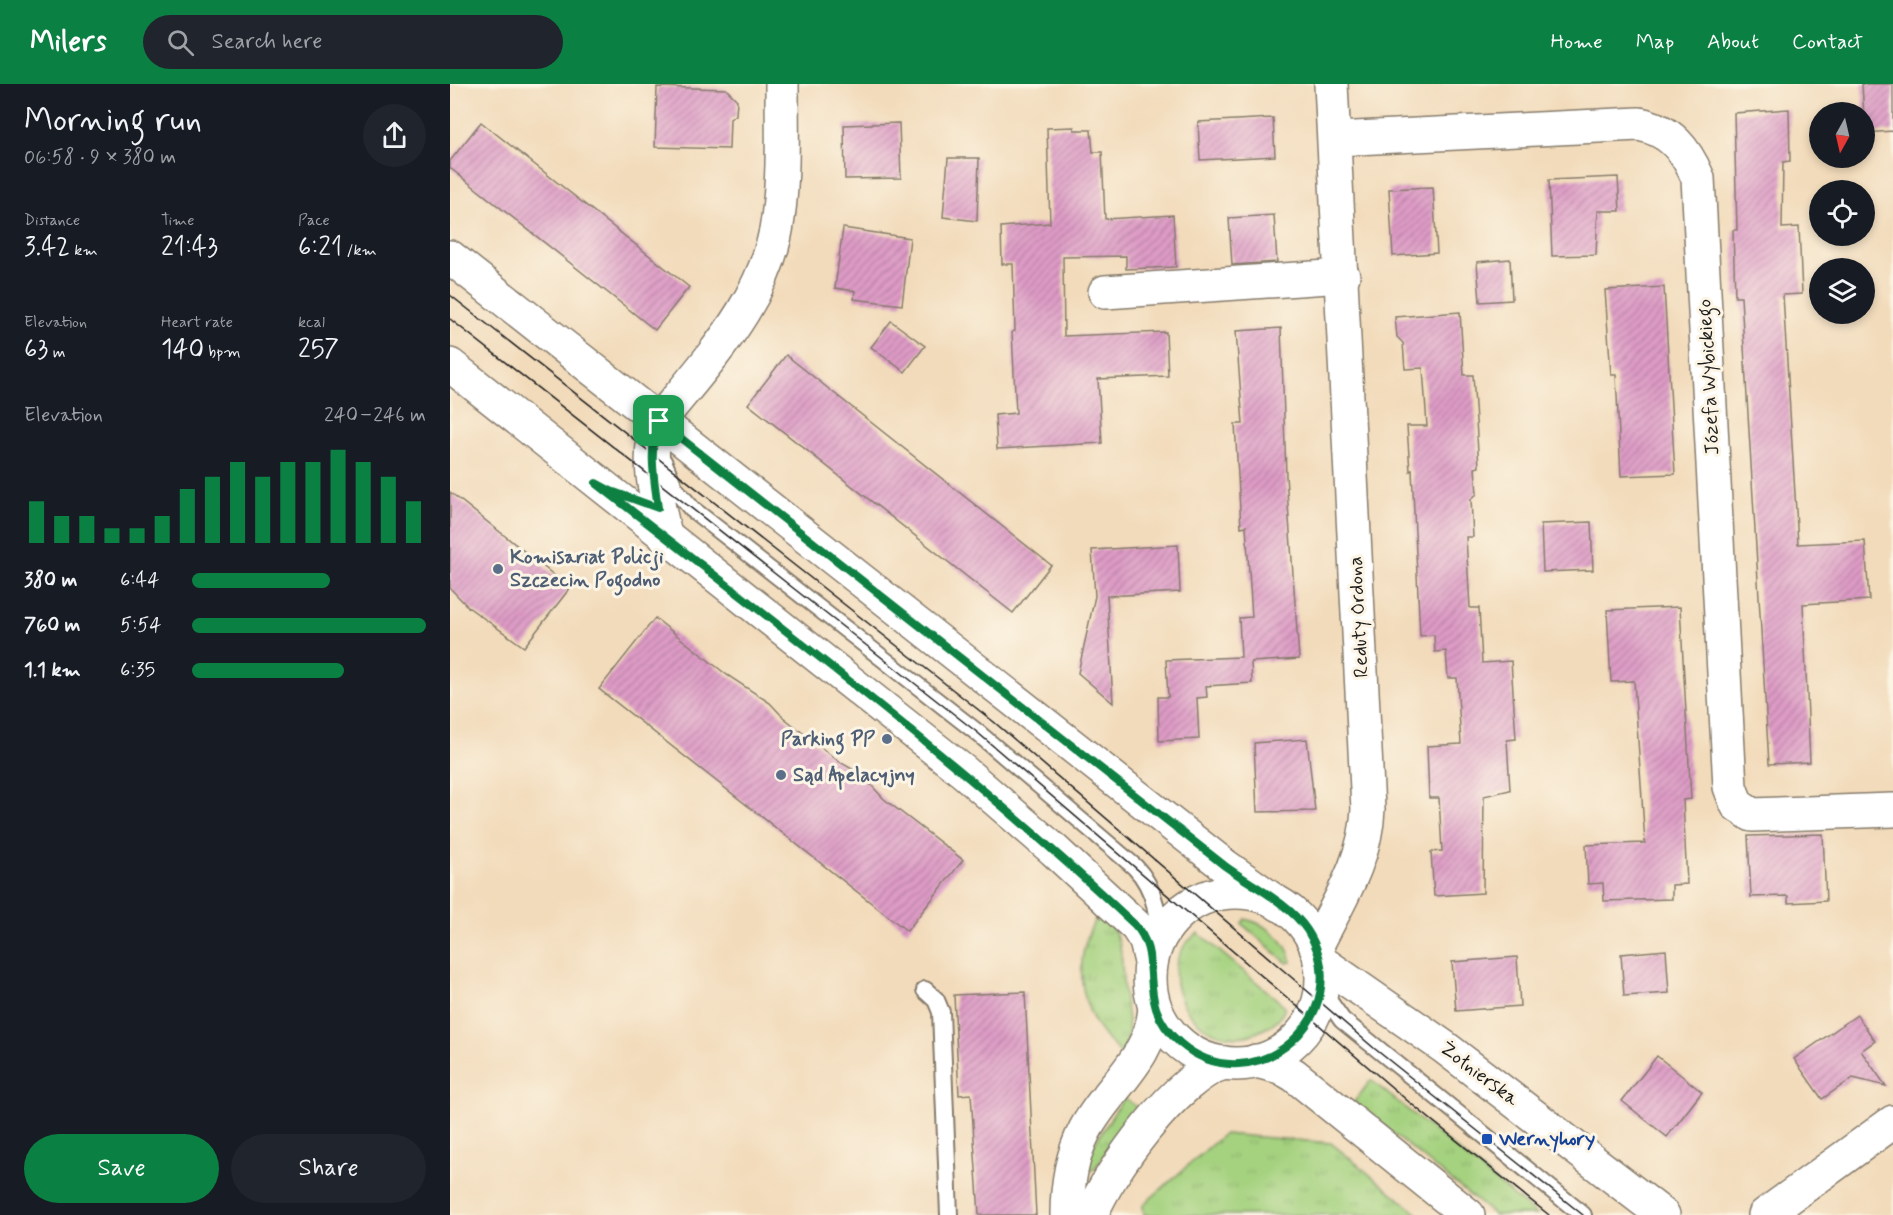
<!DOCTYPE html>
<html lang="en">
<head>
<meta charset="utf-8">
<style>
	:root { --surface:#171b24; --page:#20242c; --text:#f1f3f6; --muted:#9ea1a6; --accent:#0b8043 }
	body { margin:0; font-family:Mynerve,sans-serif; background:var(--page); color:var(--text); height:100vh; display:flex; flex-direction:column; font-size:22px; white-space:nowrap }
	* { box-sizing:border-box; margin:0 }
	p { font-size:20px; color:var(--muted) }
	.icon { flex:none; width:33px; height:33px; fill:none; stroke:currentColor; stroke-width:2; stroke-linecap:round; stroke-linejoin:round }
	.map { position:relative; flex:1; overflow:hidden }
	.sheet { display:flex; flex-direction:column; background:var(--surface); width:450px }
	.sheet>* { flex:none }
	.needle { width:39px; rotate:188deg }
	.buttons { position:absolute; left:1359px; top:18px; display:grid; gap:12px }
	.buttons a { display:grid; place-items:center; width:66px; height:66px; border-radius:50%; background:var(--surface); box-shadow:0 3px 9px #0003; font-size:30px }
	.pin { position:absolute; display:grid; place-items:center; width:51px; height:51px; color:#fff; margin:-26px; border-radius:12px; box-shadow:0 3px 9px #0006 }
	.round { display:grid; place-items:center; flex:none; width:63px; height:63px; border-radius:32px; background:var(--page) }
	.overview { display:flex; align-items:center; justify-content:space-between; height:102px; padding:0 24px }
	h1 { font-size:33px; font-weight:600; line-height:45px }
	.stats { display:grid; grid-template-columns:repeat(3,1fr); gap:9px; height:102px; padding:6px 24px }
	.stats div { display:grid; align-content:center }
	.stats b { font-size:26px; font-weight:600 }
	.stats small { font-size:16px; font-weight:400 }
	.stats p { font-size:16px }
	.chart { height:168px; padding:12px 24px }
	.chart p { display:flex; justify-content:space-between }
	.chart svg { width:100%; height:108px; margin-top:6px; stroke:var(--accent); stroke-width:6 }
	.button { display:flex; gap:12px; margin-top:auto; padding:12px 24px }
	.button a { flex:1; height:69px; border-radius:36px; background:var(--accent); color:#fff; font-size:24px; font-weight:600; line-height:69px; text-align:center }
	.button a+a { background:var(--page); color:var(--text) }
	ul { padding:0 24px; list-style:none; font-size:20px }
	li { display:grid; grid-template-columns:96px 72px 1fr; align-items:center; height:45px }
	li i { height:15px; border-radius:8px; background:var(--accent) }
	header { display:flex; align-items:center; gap:36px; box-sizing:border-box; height:84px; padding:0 30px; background:var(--accent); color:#fff }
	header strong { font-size:28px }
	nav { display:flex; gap:33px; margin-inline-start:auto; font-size:21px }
	.search { width:420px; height:54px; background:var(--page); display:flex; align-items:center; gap:15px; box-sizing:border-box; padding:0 21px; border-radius:33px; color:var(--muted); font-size:22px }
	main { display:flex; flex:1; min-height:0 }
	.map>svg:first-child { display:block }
</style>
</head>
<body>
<header>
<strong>Milers</strong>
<div class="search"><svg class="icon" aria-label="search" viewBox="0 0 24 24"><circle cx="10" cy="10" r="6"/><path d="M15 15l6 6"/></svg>Search here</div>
<nav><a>Home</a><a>Map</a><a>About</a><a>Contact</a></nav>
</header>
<main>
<section class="sheet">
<div class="overview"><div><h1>Morning run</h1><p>06:58 · 9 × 380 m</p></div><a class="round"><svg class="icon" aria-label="share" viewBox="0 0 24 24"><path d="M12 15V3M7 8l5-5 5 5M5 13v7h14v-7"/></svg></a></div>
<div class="stats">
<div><p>Distance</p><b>3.42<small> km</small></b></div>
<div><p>Time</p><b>21:43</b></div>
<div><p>Pace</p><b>6:21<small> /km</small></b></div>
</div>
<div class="stats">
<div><p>Elevation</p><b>63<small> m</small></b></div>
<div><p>Heart rate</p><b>140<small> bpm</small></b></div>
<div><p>kcal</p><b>257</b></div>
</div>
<div class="chart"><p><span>Elevation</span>240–246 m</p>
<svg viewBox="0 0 160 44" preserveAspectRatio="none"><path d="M5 44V27M15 44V33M25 44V33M35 44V38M45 44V38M55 44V33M65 44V22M75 44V17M85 44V11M95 44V17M105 44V11M115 44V11M125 44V6M135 44V11M145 44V17M155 44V27"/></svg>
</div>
<ul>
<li><b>380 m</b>6:44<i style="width:59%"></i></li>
<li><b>760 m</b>5:54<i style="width:100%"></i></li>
<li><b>1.1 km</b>6:35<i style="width:65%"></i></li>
</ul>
<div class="button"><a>Save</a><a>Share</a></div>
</section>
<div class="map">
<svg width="1443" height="1131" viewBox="0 0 1443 1131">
	<defs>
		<pattern id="grass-tufts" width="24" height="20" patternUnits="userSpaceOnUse" patternTransform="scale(1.5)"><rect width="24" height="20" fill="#a5d27f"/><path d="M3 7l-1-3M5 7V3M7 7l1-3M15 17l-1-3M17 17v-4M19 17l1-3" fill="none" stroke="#8db46d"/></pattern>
		<pattern id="building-hatch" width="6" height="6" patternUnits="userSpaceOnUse" patternTransform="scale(1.5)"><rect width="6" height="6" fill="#de9bc6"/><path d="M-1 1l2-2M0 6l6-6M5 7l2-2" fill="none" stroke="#b37ea0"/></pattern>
	</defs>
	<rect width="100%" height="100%" fill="#fcf5e5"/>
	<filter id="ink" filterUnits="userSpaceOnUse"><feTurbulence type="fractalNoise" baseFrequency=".0167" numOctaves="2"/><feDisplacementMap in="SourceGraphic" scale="12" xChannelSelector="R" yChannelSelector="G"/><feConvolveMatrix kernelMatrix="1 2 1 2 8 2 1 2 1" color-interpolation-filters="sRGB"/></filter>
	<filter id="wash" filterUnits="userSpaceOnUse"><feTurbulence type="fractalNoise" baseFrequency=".008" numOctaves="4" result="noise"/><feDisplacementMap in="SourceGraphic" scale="24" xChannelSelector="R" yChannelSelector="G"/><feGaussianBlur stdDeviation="1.35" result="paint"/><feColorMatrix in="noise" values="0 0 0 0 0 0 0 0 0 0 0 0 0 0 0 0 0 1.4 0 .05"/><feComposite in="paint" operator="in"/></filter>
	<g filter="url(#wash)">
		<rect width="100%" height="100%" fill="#f2dbbb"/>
		<g fill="url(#grass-tufts)" stroke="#60774e" stroke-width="1.5">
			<path d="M 649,829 C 677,855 670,873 674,907 C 677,931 682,947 675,972 C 628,936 619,878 649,829 Z"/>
			<path d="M 795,835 C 816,840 837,855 842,878 L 837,879 L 792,840 Z"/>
			<path d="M 748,849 L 835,922 C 834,932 823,941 814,945 C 750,980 692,887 748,849 Z"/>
			<path d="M 921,996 L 1087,1131 L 1044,1131 L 904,1018 Z"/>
			<path d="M 674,1013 L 691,1027 L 643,1086 L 638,1086 L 642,1064 Z"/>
			<path d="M 774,1050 L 881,1059 L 969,1131 L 694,1131 L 693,1121 Z"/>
		</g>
		<g id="blocks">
			<g fill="url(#building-hatch)">
				<path d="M 1412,0 L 1443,0 L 1443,47 L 1415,49 Z"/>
				<path d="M 207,3 L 276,5 L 287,16 L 286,31 L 280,35 L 279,65 L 205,63 Z"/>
				<path d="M 1339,25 L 1340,77 L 1333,78 L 1332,144 L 1349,143 L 1352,210 L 1333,211 L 1348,460 L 1415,457 L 1419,516 L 1353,520 L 1360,678 L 1319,680 L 1291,213 L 1285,213 L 1283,146 L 1287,146 L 1284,29 Z"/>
				<path d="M 823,34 L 825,72 L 750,76 L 748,38 Z"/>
				<path d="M 31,38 L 239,203 L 205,246 L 0,84 L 0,77 Z"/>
				<path d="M 449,39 L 451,94 L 395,95 L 394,41 Z"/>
				<path d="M 624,43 L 624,46 L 641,46 L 643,68 L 652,68 L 655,135 L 723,131 L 726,183 L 676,185 L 676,172 L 613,173 L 614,252 L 716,248 L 718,292 L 648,295 L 652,359 L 547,365 L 545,331 L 566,329 L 562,248 L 565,247 L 563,180 L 552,180 L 551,143 L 600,139 L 597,44 Z"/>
				<path d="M 498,74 L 529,74 L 527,137 L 493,133 Z"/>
				<path d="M 1168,93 L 1170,127 L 1148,127 L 1146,171 L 1102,172 L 1099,96 Z"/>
				<path d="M 983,103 L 987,169 L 943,172 L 939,105 Z"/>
				<path d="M 824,131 L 827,178 L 782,181 L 779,134 Z"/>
				<path d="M 393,144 L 460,154 L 452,221 L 404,215 L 405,207 L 385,204 Z"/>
				<path d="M 1060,175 L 1062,216 L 1030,218 L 1027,178 Z"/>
				<path d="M 1214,203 L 1225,390 L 1171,392 L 1166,291 L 1161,291 L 1155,206 Z"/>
				<path d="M 1010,228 L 1014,291 L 1023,291 L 1029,383 L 1025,384 L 1027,410 L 1021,415 L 1023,453 L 1016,453 L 1020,524 L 1029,524 L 1032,579 L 1061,577 L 1066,655 L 1057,656 L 1060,706 L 1034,712 L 1033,809 L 984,812 L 981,768 L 992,767 L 989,714 L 979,714 L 977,662 L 1011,660 L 1007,594 L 998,594 L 996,567 L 985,568 L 984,551 L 970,552 L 962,386 L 960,387 L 957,342 L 977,342 L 973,284 L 955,285 L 953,259 L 947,253 L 945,233 Z"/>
				<path d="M 441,237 L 475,262 L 455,288 L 421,263 Z"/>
				<path d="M 831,244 L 836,392 L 849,575 L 801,578 L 802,599 L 756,602 L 757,613 L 747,614 L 749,655 L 709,657 L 708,613 L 718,613 L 716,576 L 791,573 L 789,534 L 802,533 L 796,442 L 791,443 L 785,340 L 793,340 L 786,247 Z"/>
				<path d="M 336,271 L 601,481 L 563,529 L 298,320 Z"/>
				<path d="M 0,408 L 120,504 L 74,563 L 18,523 L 0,504 Z"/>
				<path d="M 1141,438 L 1143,486 L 1093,488 L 1091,440 Z"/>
				<path d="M 728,461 L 730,508 L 657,512 L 663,619 L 628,589 L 645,512 L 642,466 Z"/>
				<path d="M 1230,523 L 1241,715 L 1233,716 L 1237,800 L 1222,801 L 1222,815 L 1154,817 L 1153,799 L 1138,800 L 1136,761 L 1195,759 L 1184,597 L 1161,598 L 1157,526 Z"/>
				<path d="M 205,534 L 277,591 L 320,619 L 333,633 L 388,677 L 411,690 L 434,715 L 513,776 L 457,847 L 149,605 Z"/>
				<path d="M 857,655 L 865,727 L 807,728 L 804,659 Z"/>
				<path d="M 1373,750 L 1376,817 L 1338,819 L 1338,812 L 1301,813 L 1298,752 Z"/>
				<path d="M 1216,866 L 1219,909 L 1174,912 L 1171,870 Z"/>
				<path d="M 1067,873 L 1070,922 L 1006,927 L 1002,878 Z"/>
				<path d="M 575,908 L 586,1131 L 529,1131 L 521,1010 L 509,1011 L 504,911 Z"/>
				<path d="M 1407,931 L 1425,957 L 1411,967 L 1436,1002 L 1403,994 L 1372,1015 L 1344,975 Z"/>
				<path d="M 1207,972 L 1252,1008 L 1217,1053 L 1172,1017 Z"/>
			</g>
		</g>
	</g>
	<g filter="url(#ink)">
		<use href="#blocks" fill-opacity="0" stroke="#877c6c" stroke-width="1.5"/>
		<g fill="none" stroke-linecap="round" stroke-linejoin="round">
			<defs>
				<g id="service">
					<path d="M 213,377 L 225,405 L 242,425 L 528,649 L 685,783 C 705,804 712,836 705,864"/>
					<path d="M 871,890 L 878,916 L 892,936 L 1133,1131"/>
					<path d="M 475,906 L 486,916 L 491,928 L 499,1131"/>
				</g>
				<g id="minor">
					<path d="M 885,55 L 1189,40 C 1221,46 1236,66 1248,94 L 1280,703 L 1287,721 L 1302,731 L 1443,726"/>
					<path d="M 655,208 L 893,192"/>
					<path d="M 1315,1131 L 1443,1038"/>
				</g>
				<g id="tertiary">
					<path d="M 0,173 L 775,782 L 830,821"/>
					<path d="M 0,281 L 514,688 L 604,766 L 687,843 L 696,857 L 701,878"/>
					<path d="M 216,454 C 207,416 194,375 209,337 C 258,276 318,215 328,134 C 334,90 332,44 332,0"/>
					<circle cx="786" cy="894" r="86"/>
					<path d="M 866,863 C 888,818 916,777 918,725 L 881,0"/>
					<path d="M 870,877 L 994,963 L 1213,1131"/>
					<path d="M 806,977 L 830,983 L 844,991 L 1018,1131"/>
					<path d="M 617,1131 C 617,1101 621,1073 635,1046 C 658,1003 701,976 705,924"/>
					<path d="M 641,1131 C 659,1087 727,992 774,979"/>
				</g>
			</defs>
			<use href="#service" stroke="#877c6c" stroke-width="20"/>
			<use href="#minor" stroke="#877c6c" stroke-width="36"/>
			<use href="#tertiary" stroke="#877c6c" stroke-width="36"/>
			<use href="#service" stroke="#fff" stroke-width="16"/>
			<use href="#minor" stroke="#fff" stroke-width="33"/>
			<use href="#tertiary" stroke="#fff" stroke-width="33"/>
			<g stroke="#1c1c1c" stroke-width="1.5">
				<path d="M 0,211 L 544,638 L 925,965 L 1133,1131"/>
				<path d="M 0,235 L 528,649 L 959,1018 L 1099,1131"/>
			</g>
		</g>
	</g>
	<g fill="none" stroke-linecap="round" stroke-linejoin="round" filter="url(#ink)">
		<defs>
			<path id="route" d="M 209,337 L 775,782 C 801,801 839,819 857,846 C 911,929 804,1023 730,959 C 682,918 717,874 684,840 C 515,681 329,542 146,399 L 161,407 L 208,424 C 204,394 198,366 209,337 Z"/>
		</defs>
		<use href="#route" stroke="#fff" stroke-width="12"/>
		<use href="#route" stroke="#0b8043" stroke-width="8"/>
	</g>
	<g fill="#5c6f8a" stroke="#fcf5e5" stroke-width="2">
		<circle cx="48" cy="485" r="6"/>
		<circle cx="437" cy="655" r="6"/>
		<circle cx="331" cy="691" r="6"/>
	</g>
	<rect fill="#1a4fb4" stroke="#fcf5e5" stroke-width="2" x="1031" y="1049" width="12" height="12" rx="3"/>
	<g text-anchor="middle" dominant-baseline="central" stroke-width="6" stroke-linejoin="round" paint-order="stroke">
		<g font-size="20" fill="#1c1c1c" stroke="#fcf5e5">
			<text transform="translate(1259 293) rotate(-93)">Józefa Wybickiego</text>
			<text transform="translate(909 533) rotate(-93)">Reduty Ordona</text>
			<text transform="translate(1029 990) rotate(37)">Żołnierska</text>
		</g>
		<g font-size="20" font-weight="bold" fill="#4e5e75" stroke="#fcf5e5" text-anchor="start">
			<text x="60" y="473">Komisariat Policji<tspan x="60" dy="23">Szczecin Pogodno</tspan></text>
			<text x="425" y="655" text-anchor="end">Parking PP</text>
			<text x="343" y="691">Sąd Apelacyjny</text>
		</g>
		<g font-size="20" font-weight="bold" fill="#164399" stroke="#fcf5e5" text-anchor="start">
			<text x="1049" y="1055">Wernyhory</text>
		</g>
	</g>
</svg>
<div class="buttons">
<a><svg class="needle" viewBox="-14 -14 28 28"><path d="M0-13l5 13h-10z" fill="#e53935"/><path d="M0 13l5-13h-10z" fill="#9ea1a6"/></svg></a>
<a><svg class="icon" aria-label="locate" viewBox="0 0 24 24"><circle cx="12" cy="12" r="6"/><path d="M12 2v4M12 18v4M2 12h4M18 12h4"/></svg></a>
<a><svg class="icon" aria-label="layers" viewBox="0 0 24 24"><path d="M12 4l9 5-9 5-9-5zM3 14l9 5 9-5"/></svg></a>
</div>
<div class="pin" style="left:209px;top:337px;background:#1e9e55"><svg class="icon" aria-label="arrive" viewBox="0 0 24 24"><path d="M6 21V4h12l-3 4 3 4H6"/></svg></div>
</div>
</main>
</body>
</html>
